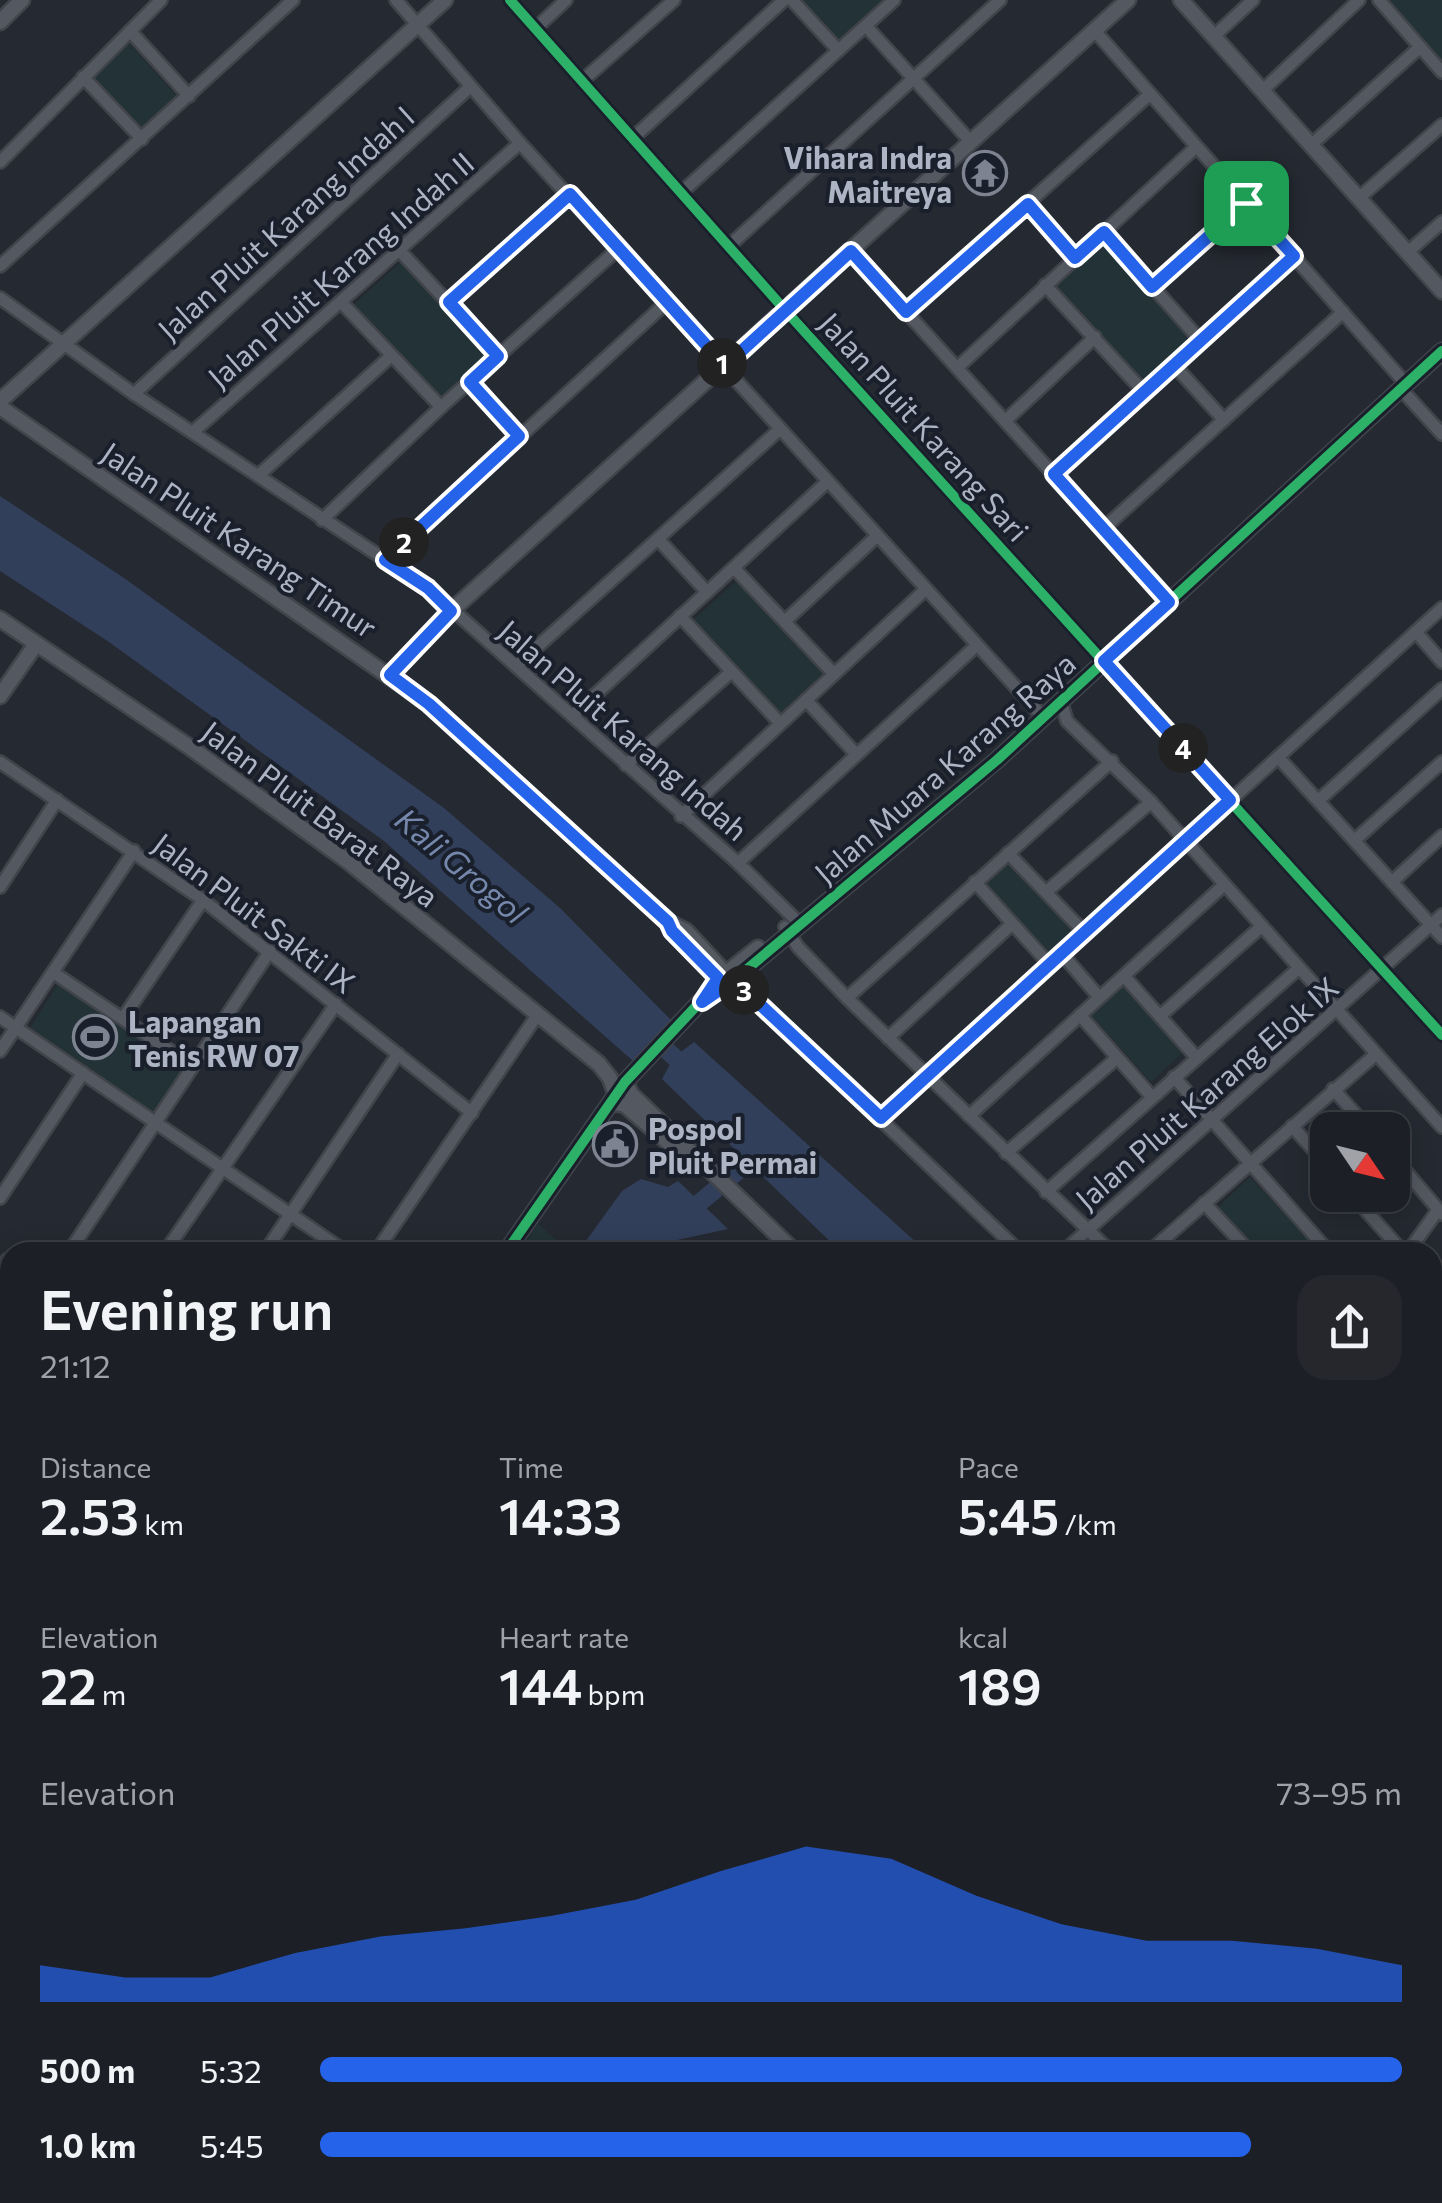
<!DOCTYPE html>
<html lang="en">
<head>
<meta charset="utf-8">
<style>
	:root { --surface:#1c1f25; --page:#25272d; --text:#f1f3f6; --muted:#a0a2a7; --line:#3a3d42; --accent:#2563eb }
	body { margin:0; font-family:Commissioner,sans-serif; background:var(--page); color:var(--text); height:100vh; display:flex; flex-direction:column; font-size:38px; white-space:nowrap }
	* { box-sizing:border-box; margin:0 }
	p { font-size:32px; color:var(--muted) }
	.icon { flex:none; width:55px; height:55px; fill:none; stroke:currentColor; stroke-width:2; stroke-linecap:round; stroke-linejoin:round }
	.map { position:relative; flex:1; overflow:hidden }
	.details { position:absolute; left:0px; top:1242px; width:1442px; height:962px; display:flex; flex-direction:column; background:var(--surface); border-radius:30px 30px 0 0; box-shadow:0 5px 25px #0003,0 0 0 2px var(--line) }
	.details>* { flex:none }
	.needle { width:65px; rotate:125deg }
	.tools { position:absolute; left:1310px; top:1112px; display:grid; gap:20px }
	.tools a { display:grid; place-items:center; width:100px; height:100px; border-radius:20px; background:var(--surface); box-shadow:0 5px 25px #0003,0 0 0 2px var(--line); font-size:50px }
	.pin { position:absolute; display:grid; place-items:center; width:85px; height:85px; color:#fff; margin:-42px; border-radius:20px; box-shadow:0 5px 15px #0006 }
	.km { position:absolute; width:50px; height:50px; margin:-25px; border-radius:50%; background:#222; color:#fff; font-size:28px; line-height:50px; text-align:center }
	.round { display:grid; place-items:center; flex:none; width:105px; height:105px; border-radius:30px; background:var(--page) }
	.overview { display:flex; align-items:center; justify-content:space-between; height:170px; padding:0 40px }
	h1 { font-size:55px; font-weight:600; line-height:75px }
	.stats { display:grid; grid-template-columns:repeat(3,1fr); gap:15px; height:170px; padding:10px 40px }
	.stats div { display:grid; align-content:center }
	.stats b { font-size:50px; font-weight:600 }
	.stats small { font-size:28px; font-weight:400 }
	.stats p { font-size:28px }
	.chart { height:280px; padding:20px 40px }
	.chart p { display:flex; justify-content:space-between }
	.chart svg { width:100%; height:180px; margin-top:10px; fill:var(--accent); opacity:.7 }
	ul { padding:0 40px; list-style:none; font-size:32px }
	li { display:grid; grid-template-columns:160px 120px 1fr; align-items:center; height:75px }
	li i { height:25px; border-radius:12px; background:var(--accent) }
	.map>svg:first-child { display:block }
</style>
</head>
<body>
<div class="map">
<svg width="1442" height="2203" viewBox="0 0 1442 2203">
	<rect width="100%" height="100%" fill="#252931"/>
	<g fill="#223236">
		<path d="M 798,0 L 889,0 L 839,45 Z"/>
		<path d="M 1382,0 L 1442,0 L 1442,62 Z"/>
		<path d="M 128,42 L 182,102 L 140,141 L 85,82 Z"/>
		<path d="M 1105,242 L 1194,341 L 1146,383 L 1054,285 Z"/>
		<path d="M 401,262 L 490,361 L 440,405 L 352,306 Z"/>
		<path d="M 741,577 L 826,671 L 770,722 L 685,627 Z"/>
		<path d="M 1009,859 L 1076,935 L 1041,967 L 972,892 Z"/>
		<path d="M 1124,979 L 1184,1051 L 1151,1082 L 1088,1012 Z"/>
		<path d="M 58,984 L 185,1068 L 154,1114 L 28,1031 Z"/>
		<path d="M 1250,1177 L 1321,1252 L 1253,1252 L 1214,1211 Z"/>
		<path d="M 538,1224 L 571,1252 L 519,1252 Z"/>
	</g>
	<g fill="#323f5a">
		<path d="M 0,496 L 124,578 L 444,808 L 560,908 L 671,1020 L 633,1061 L 384,841 L 109,642 L 0,571 Z"/>
		<path d="M 694,1042 L 927,1252 L 841,1252 L 662,1079 L 674,1057 Z"/>
		<path d="M 641,1179 L 668,1187 L 678,1181 L 728,1229 L 654,1245 L 644,1252 L 578,1252 L 622,1191 Z"/>
		<path d="M 1432,1760 L 1442,1770 L 1442,1887 L 1433,1881 Z"/>
		<path d="M 10,2065 L 10,2195 L 14,2195 L 9,2203 L 0,2203 L 0,2078 Z"/>
	</g>
	<g fill="none" stroke-linecap="round" stroke-linejoin="round">
		<path stroke="#323f5a" stroke-width="2.5" d="M 237,2203 L 242,2195"/>
		<g stroke="#323f5a" stroke-width="18">
			<path d="M 637,1022 L 691,1073"/>
			<path d="M 726,1181 L 765,1148"/>
			<path d="M 682,1208 L 693,1208 L 715,1190"/>
		</g>
		<defs>
			<g id="minor">
				<path d="M 396,0 L 520,143 L 1043,717"/>
				<path d="M 510,0 L 785,310 L 1442,1035"/>
				<path d="M 792,0 L 838,50"/>
				<path d="M 1379,0 L 1442,72"/>
				<path d="M 866,26 L 970,141"/>
				<path d="M 535,29 L 566,0"/>
				<path d="M 1094,30 L 1406,384"/>
				<path d="M 130,31 L 189,96"/>
				<path d="M 1213,37 L 1253,0"/>
				<path d="M 83,77 L 142,139"/>
				<path d="M 582,81 L 674,0"/>
				<path d="M 1262,91 L 1359,0"/>
				<path d="M 633,138 L 784,0"/>
				<path d="M 1311,145 L 1420,47"/>
				<path d="M 0,162 L 161,0"/>
				<path d="M 683,191 L 894,0"/>
				<path d="M 1359,198 L 1442,125"/>
				<path d="M 1028,204 L 1075,258"/>
				<path d="M 1104,232 L 1201,341"/>
				<path d="M 729,246 L 1000,0"/>
				<path d="M 399,250 L 498,356"/>
				<path d="M 851,251 L 1169,602"/>
				<path d="M 1408,252 L 1442,222"/>
				<path d="M 0,266 L 293,0"/>
				<path d="M 1045,285 L 1144,392"/>
				<path d="M 1153,287 L 1246,203"/>
				<path d="M 0,298 L 134,394 L 428,588 L 738,863 L 799,923"/>
				<path d="M 449,302 L 570,195"/>
				<path d="M 342,303 L 441,407"/>
				<path d="M 906,312 L 1150,94"/>
				<path d="M 1174,365 L 1224,420"/>
				<path d="M 957,368 L 1196,147"/>
				<path d="M 469,382 L 519,436"/>
				<path d="M 1401,389 L 1442,434"/>
				<path d="M 134,394 L 470,87"/>
				<path d="M 1005,421 L 1095,337"/>
				<path d="M 193,432 L 520,143"/>
				<path d="M 260,474 L 391,356"/>
				<path d="M 1053,474 L 1294,257"/>
				<path d="M 322,520 L 441,407 L 618,249"/>
				<path d="M 1103,529 L 1343,312"/>
				<path d="M 658,539 L 707,592"/>
				<path d="M 385,560 L 667,302"/>
				<path d="M 734,568 L 834,674"/>
				<path d="M 680,616 L 780,723"/>
				<path d="M 785,621 L 877,536"/>
				<path d="M 1416,632 L 1442,662"/>
				<path d="M 516,666 L 779,430"/>
				<path d="M 806,700 L 856,754"/>
				<path d="M 1061,701 L 1067,721 L 1151,802 L 1442,1127"/>
				<path d="M 572,716 L 827,482"/>
				<path d="M 1278,757 L 1442,937"/>
				<path d="M 0,762 L 203,900 L 472,1113"/>
				<path d="M 626,765 L 731,672"/>
				<path d="M 1319,800 L 1442,689"/>
				<path d="M 681,816 L 925,590"/>
				<path d="M 1355,840 L 1442,762"/>
				<path d="M 1008,853 L 1084,932"/>
				<path d="M 738,863 L 976,646"/>
				<path d="M 975,882 L 1050,965"/>
				<path d="M 1392,882 L 1442,836"/>
				<path d="M 0,887 L 57,800"/>
				<path d="M 1046,892 L 1151,802"/>
				<path d="M 785,927 L 798,947 L 847,998 L 1111,1252"/>
				<path d="M 1062,954 L 1099,997"/>
				<path d="M 54,973 L 193,1066"/>
				<path d="M 1124,976 L 1196,1057"/>
				<path d="M 734,980 L 1020,1252"/>
				<path d="M 847,998 L 1112,761"/>
				<path d="M 1080,1015 L 1152,1097"/>
				<path d="M 1160,1016 L 1262,926"/>
				<path d="M 0,1017 L 346,1252"/>
				<path d="M 123,1018 L 203,900"/>
				<path d="M 888,1038 L 1012,924"/>
				<path d="M 0,1051 L 134,851"/>
				<path d="M 1174,1077 L 1329,1252"/>
				<path d="M 1333,1089 L 1370,1130"/>
				<path d="M 969,1116 L 1224,885"/>
				<path d="M 881,1118 L 1442,608"/>
				<path d="M 1292,1126 L 1328,1166"/>
				<path d="M 1006,1153 L 1117,1058"/>
				<path d="M 1392,1155 L 1442,1214"/>
				<path d="M 1046,1192 L 1299,968"/>
				<path d="M 1352,1195 L 1403,1252"/>
				<path d="M 0,1198 L 83,1073"/>
				<path d="M 1204,1203 L 1250,1252"/>
				<path d="M 1164,1239 L 1177,1252"/>
				<path d="M 69,1252 L 270,951"/>
				<path d="M 165,1252 L 336,1004"/>
				<path d="M 265,1252 L 398,1054"/>
				<path d="M 376,1252 L 536,1017"/>
				<path d="M 1063,1252 L 1442,915"/>
				<path d="M 1149,1252 L 1376,1054"/>
				<path d="M 1408,1252 L 1438,1210"/>
				<path d="M 0,1271 L 8,1259"/>
				<path d="M 1432,1324 L 1442,1310"/>
				<path d="M 0,1506 L 10,1512"/>
				<path d="M 0,1532 L 10,1518"/>
				<path d="M 0,1659 L 10,1644"/>
				<path d="M 0,1710 L 10,1717"/>
				<path d="M 0,1837 L 8,1825"/>
				<path d="M 486,2195 L 497,2203"/>
				<path d="M 653,2195 L 665,2203"/>
				<path d="M 718,2203 L 723,2195"/>
				<path d="M 806,2203 L 811,2195"/>
			</g>
			<g id="tertiary">
				<path d="M 1181,0 L 1442,291"/>
				<path d="M 0,22 L 22,0"/>
				<path d="M 0,401 L 445,0"/>
				<path d="M 0,407 L 429,704 L 668,921 L 672,931 L 718,978"/>
				<path d="M 0,619 L 191,748 L 349,862 L 599,1064 L 610,1078 L 616,1095"/>
				<path d="M 390,675 L 451,611 L 1128,0"/>
				<path d="M 0,696 L 36,644"/>
				<path d="M 668,922 L 686,931 L 725,973"/>
				<path d="M 713,984 L 758,948"/>
				<path d="M 625,1082 L 631,1094 L 795,1252"/>
				<path d="M 609,1106 L 615,1103 L 625,1105 L 684,1156"/>
				<path d="M 506,1252 L 625,1082 L 701,1001 L 734,980 L 997,760 L 1442,351"/>
				<path d="M 0,1380 L 10,1387"/>
				<path d="M 1432,1466 L 1442,1452"/>
				<path d="M 1432,1484 L 1442,1470"/>
				<path d="M 1432,1526 L 1442,1526"/>
				<path d="M 1432,1543 L 1442,1537"/>
				<path d="M 0,1992 L 10,1977"/>
				<path d="M 254,2203 L 259,2195"/>
				<path d="M 920,2203 L 925,2195"/>
				<path d="M 940,2203 L 945,2195"/>
			</g>
		</defs>
		<use href="#minor" stroke="#41444b" stroke-width="16"/>
		<use href="#tertiary" stroke="#41444b" stroke-width="19"/>
		<use href="#minor" stroke="#545860" stroke-width="11"/>
		<use href="#tertiary" stroke="#545860" stroke-width="14"/>
		<defs>
			<g id="cycleway">
				<path d="M 510,0 L 785,310 L 1442,1035"/>
				<path d="M 506,1252 L 625,1082 L 701,1001 L 734,980 L 997,760 L 1442,351"/>
			</g>
		</defs>
		<use href="#cycleway" stroke="#191f2b" stroke-width="16"/>
		<use href="#cycleway" stroke="#2db169" stroke-width="10"/>
	</g>
	<g fill="none" stroke-linecap="round" stroke-linejoin="round">
		<defs>
			<path id="route" d="M 570,194 L 725,366 L 851,251 L 906,312 L 1028,204 L 1075,258 L 1104,232 L 1152,287 L 1246,203 L 1294,256 L 1054,474 L 1169,602 L 1104,661 L 1230,800 L 881,1118 L 734,980 L 702,1002 L 718,978 L 672,931 L 668,922 L 429,704 L 390,675 L 451,611 L 428,588 L 385,560 L 519,436 L 470,382 L 498,356 L 449,302 Z"/>
		</defs>
		<use href="#route" stroke="#fff" stroke-width="20"/>
		<use href="#route" stroke="#2563eb" stroke-width="12"/>
	</g>
	<defs>
		<symbol id="temple-ring" viewBox="-11 -11 22 22"><circle r="9.5" fill="#191f2b" stroke="#7d8391" stroke-width="1.5"/><path d="M0-6L5-2H3V0L6.5 2.5H4V6H1.5V3h-3V6H-4V2.5H-6.5L-3 0V-2H-5Z" fill="#7d8391"/></symbol>
		<symbol id="stadium-ring" viewBox="-11 -11 22 22"><circle r="9.5" fill="#191f2b" stroke="#7d8391" stroke-width="1.5"/><path d="M0-5a6.5 5 0 1 0 0 10a6.5 5 0 1 0 0-10ZM-3.5-1.8h7v3.6h-7Z" fill="#7d8391"/></symbol>
		<symbol id="civic-ring" viewBox="-11 -11 22 22"><circle r="9.5" fill="#191f2b" stroke="#7d8391" stroke-width="1.5"/><path d="M-.6-6.5H3V-4.5H.6V-3L4-1V1h2V6H-6V1h2V-1L-.6-3ZM-1.2 2.5V6h2.4V2.5Z" fill="#7d8391"/></symbol>
	</defs>
	<g fill-rule="evenodd">
		<use href="#temple-ring" x="960" y="148" width="50" height="50"/>
		<use href="#stadium-ring" x="70" y="1012" width="50" height="50"/>
		<use href="#civic-ring" x="590" y="1119" width="50" height="50"/>
	</g>
	<g text-anchor="middle" dominant-baseline="central" stroke-width="8" stroke-linejoin="round" paint-order="stroke">
		<g font-size="30" font-weight="bold" fill="#adb4c4" stroke="#191f2b" text-anchor="start">
			<text x="952" y="156" text-anchor="end">Vihara Indra<tspan x="952" dy="34">Maitreya</tspan></text>
			<text x="128" y="1020">Lapangan<tspan x="128" dy="34">Tenis RW 07</tspan></text>
			<text x="648" y="1127">Pospol<tspan x="648" dy="34">Pluit Permai</tspan></text>
		</g>
		<g font-size="30" fill="#adb4c4" stroke="#191f2b">
			<text transform="translate(285 222) rotate(-42)">Jalan Pluit Karang Indah I</text>
			<text transform="translate(340 269) rotate(-41)">Jalan Pluit Karang Indah II</text>
			<text transform="translate(925 426) rotate(48)">Jalan Pluit Karang Sari</text>
			<text transform="translate(240 539) rotate(34)">Jalan Pluit Karang Timur</text>
			<text transform="translate(624 729) rotate(41)">Jalan Pluit Karang Indah</text>
			<text transform="translate(944 767) rotate(-41)">Jalan Muara Karang Raya</text>
			<text transform="translate(321 813) rotate(37)">Jalan Pluit Barat Raya</text>
			<text transform="translate(255 912) rotate(37)">Jalan Pluit Sakti IX</text>
			<text transform="translate(1206 1092) rotate(-41)">Jalan Pluit Karang Elok IX</text>
		</g>
		<g font-size="32" font-style="italic" fill="#7588ac" stroke="#191f2b">
			<text transform="translate(462 865) rotate(40)">Kali Grogol</text>
		</g>
	</g>
</svg>
<div class="tools">
<a><svg class="needle" viewBox="-14 -14 28 28"><path d="M0-13l5 13h-10z" fill="#e53935"/><path d="M0 13l5-13h-10z" fill="#a0a2a7"/></svg></a>
</div>
<div class="pin" style="left:1246px;top:203px;background:#1e9e55"><svg class="icon" aria-label="arrive" viewBox="0 0 24 24"><path d="M6 21V4h12l-3 4 3 4H6"/></svg></div>
<b class="km" style="left:722px;top:363px">1</b>
<b class="km" style="left:404px;top:542px">2</b>
<b class="km" style="left:744px;top:990px">3</b>
<b class="km" style="left:1183px;top:748px">4</b>
<section class="details">
<div class="overview"><div><h1>Evening run</h1><p>21:12</p></div><a class="round"><svg class="icon" aria-label="share" viewBox="0 0 24 24"><path d="M12 15V3M7 8l5-5 5 5M5 13v7h14v-7"/></svg></a></div>
<div class="stats">
<div><p>Distance</p><b>2.53<small> km</small></b></div>
<div><p>Time</p><b>14:33</b></div>
<div><p>Pace</p><b>5:45<small> /km</small></b></div>
</div>
<div class="stats">
<div><p>Elevation</p><b>22<small> m</small></b></div>
<div><p>Heart rate</p><b>144<small> bpm</small></b></div>
<div><p>kcal</p><b>189</b></div>
</div>
<div class="chart"><p><span>Elevation</span>73–95 m</p>
<svg viewBox="0 0 160 44" preserveAspectRatio="none"><path d="M0 44V35L10 38L20 38L30 32L40 28L50 26L60 23L70 19L80 12L90 6L100 9L110 18L120 25L130 29L140 29L150 31L160 35V44z"/></svg>
</div>
<ul>
<li><b>500 m</b>5:32<i style="width:100%"></i></li>
<li><b>1.0 km</b>5:45<i style="width:86%"></i></li>
</ul>
</section>
</div>
</body>
</html>
